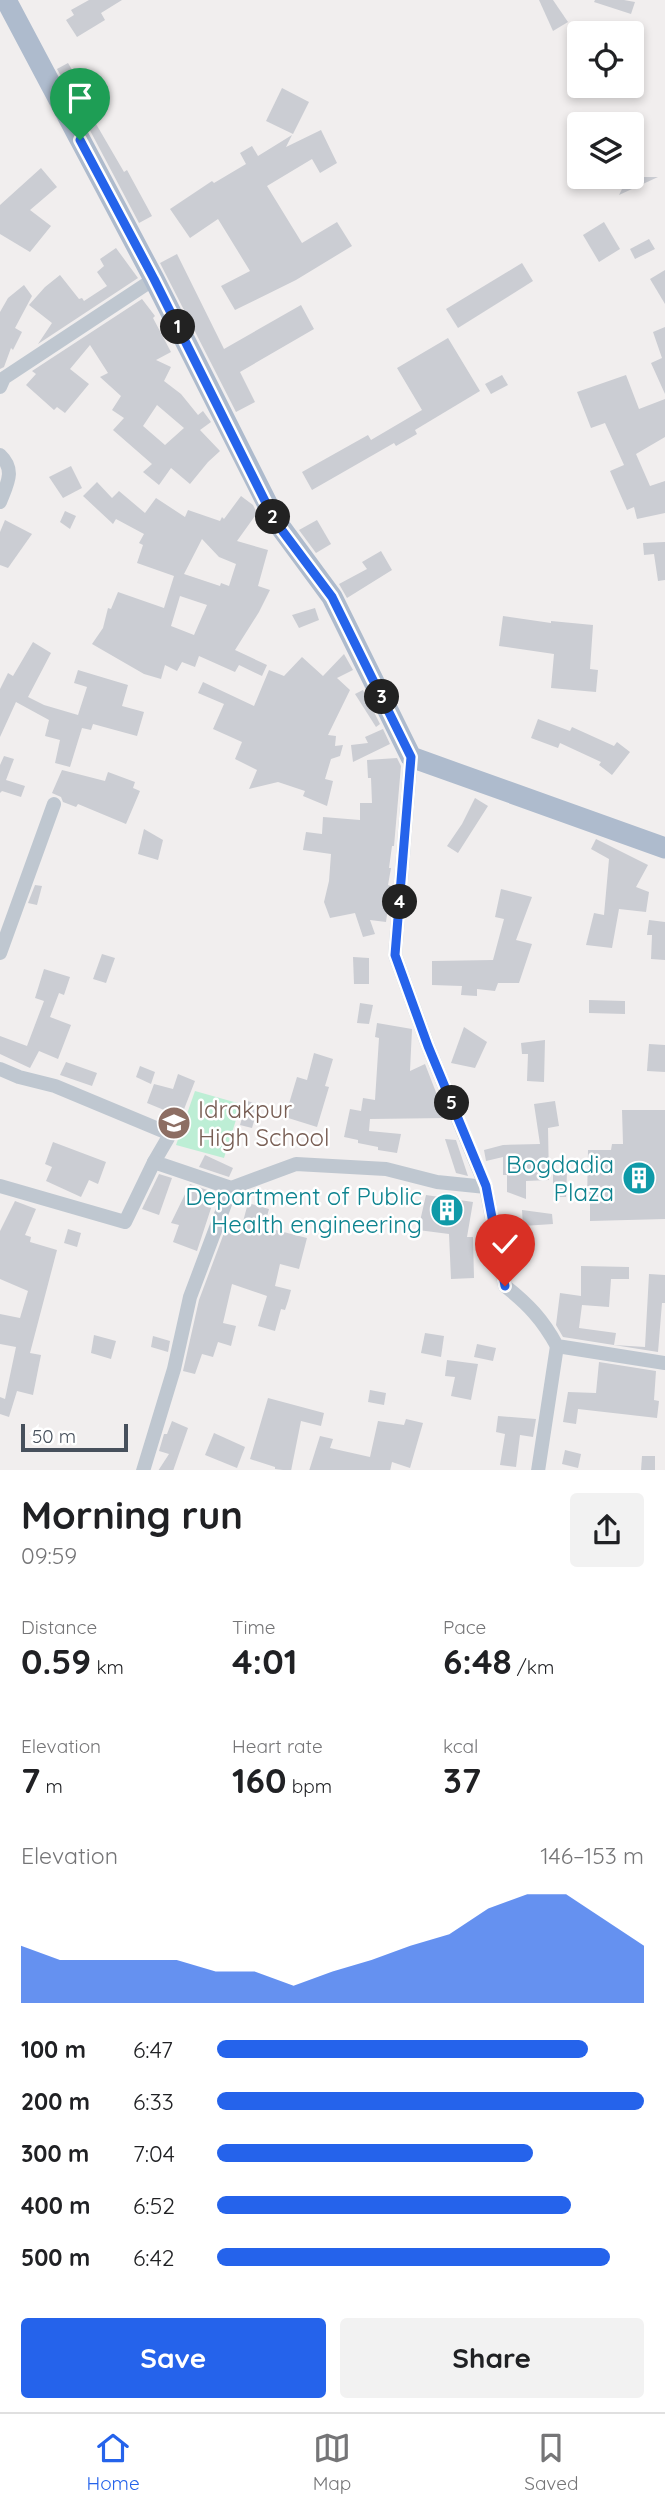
<!DOCTYPE html>
<html lang="en">
<head>
<meta charset="utf-8">
<style>
	:root { --surface:#fff; --page:#f2f2f2; --text:#202124; --muted:#757577; --line:#e0e0e0; --accent:#2563eb }
	body { margin:0; font-family:Quicksand,sans-serif; background:var(--page); color:var(--text); height:100vh; display:flex; flex-direction:column; font-size:26px; white-space:nowrap }
	* { box-sizing:border-box; margin:0 }
	p { font-size:23px; color:var(--muted) }
	.icon { flex:none; width:38px; height:38px; fill:none; stroke:currentColor; stroke-width:2; stroke-linecap:round; stroke-linejoin:round }
	.map { position:relative; height:1470px; overflow:hidden }
	.sheet { display:flex; flex-direction:column; background:var(--surface); flex:1 }
	.sheet>* { flex:none }
	.buttons { position:absolute; left:567px; top:21px; display:grid; gap:14px }
	.buttons a { display:grid; place-items:center; width:77px; height:77px; border-radius:7px; background:var(--surface); box-shadow:0 4px 10px #0003; font-size:35px }
	.scale { position:absolute; left:21px; bottom:18px; width:107px; box-sizing:border-box; padding-left:7px; border:4px solid #47505c; border-top:0; font-size:19px; line-height:24px; white-space:nowrap; color:#47505c; -webkit-text-stroke:5px #fff; paint-order:stroke }
	.pin { position:absolute; display:grid; place-items:center; width:60px; height:60px; color:#fff; margin:-72px -30px; border-radius:50% 50% 50% 0; rotate:-45deg; box-shadow:0 0 7px #0007 }
	.pin .icon { rotate:45deg }
	.km { position:absolute; width:35px; height:35px; margin:-18px; border-radius:50%; background:#222; color:#fff; font-size:19px; line-height:35px; text-align:center }
	.round { display:grid; place-items:center; flex:none; width:74px; height:74px; border-radius:7px; background:var(--page) }
	.overview { display:flex; align-items:center; justify-content:space-between; height:119px; padding:0 21px }
	h1 { font-size:38px; font-weight:800; line-height:52px }
	.figures { display:grid; grid-template-columns:repeat(3,1fr); gap:10px; height:119px; padding:7px 21px }
	.figures div { display:grid; align-content:center }
	.figures b { font-size:35px; font-weight:800 }
	.figures small { font-size:19px; font-weight:400 }
	.figures p { font-size:19px }
	.chart { height:196px; padding:14px 21px }
	.chart p { display:flex; justify-content:space-between }
	.chart svg { width:100%; height:126px; margin-top:7px; fill:var(--accent); opacity:.7 }
	.button { display:flex; gap:14px; margin-top:auto; padding:14px 21px }
	.button a { flex:1; height:80px; border-radius:7px; background:var(--accent); color:#fff; font-size:28px; font-weight:800; line-height:80px; text-align:center }
	.button a+a { background:var(--page); color:var(--text) }
	ul { padding:0 21px; list-style:none; font-size:23px }
	li { display:grid; grid-template-columns:112px 84px 1fr; align-items:center; height:52px }
	li i { height:18px; border-radius:9px; background:var(--accent) }
	.dock { display:flex; justify-content:space-around; align-items:center; height:98px; border-top:2px solid var(--line); background:var(--surface); font-size:19px; color:var(--muted) }
	.dock a { display:grid; justify-items:center; gap:4px }
	.dock .selected { color:var(--accent) }
	.map>svg:first-child { display:block }
</style>
</head>
<body>
<div class="map">
<svg width="665" height="1471" viewBox="0 0 665 1471">
	<rect width="100%" height="100%" fill="#f1eeee"/>
	<path fill="#bdeed5" d="M 195,1091 L 241,1104 L 224,1158 L 176,1145 Z"/>
	<g fill="#cbcdd3" fill-rule="evenodd">
		<path d="M 89,0 L 122,0 L 101,13 L 105,20 L 77,37 L 66,20 L 74,15 L 71,10 Z"/>
		<path d="M 539,0 L 553,0 L 568,22 L 553,31 Z"/>
		<path d="M 595,0 L 624,0 L 635,2 L 631,14 L 594,2 Z"/>
		<path d="M 68,63 L 93,105 L 81,112 L 57,69 Z"/>
		<path d="M 282,88 L 309,102 L 293,134 L 266,121 Z"/>
		<path d="M 92,117 L 124,172 L 127,170 L 152,216 L 139,223 L 85,121 Z"/>
		<path d="M 321,130 L 337,163 L 320,173 L 312,159 L 267,186 L 302,243 L 337,222 L 352,246 L 296,280 L 235,310 L 221,286 L 250,271 L 218,219 L 190,238 L 170,209 L 212,181 L 214,183 L 246,164 L 240,153 L 252,146 L 258,156 L 292,135 L 286,147 Z"/>
		<path d="M 632,156 L 642,177 L 658,177 L 619,195 L 628,177 L 632,177 Z"/>
		<path d="M 41,168 L 57,187 L 30,210 L 51,226 L 30,252 L 0,234 L 0,205 Z"/>
		<path d="M 604,222 L 620,249 L 599,262 L 583,235 Z"/>
		<path d="M 649,239 L 655,249 L 635,259 L 630,249 Z"/>
		<path d="M 116,248 L 138,278 L 38,344 L 52,323 L 29,305 L 45,287 L 60,275 L 79,299 L 82,298 L 84,301 L 107,286 L 97,272 L 104,266 L 100,259 Z"/>
		<path d="M 177,254 L 224,349 L 301,305 L 314,329 L 240,372 L 255,402 L 236,412 L 160,263 Z"/>
		<path d="M 522,263 L 533,281 L 458,328 L 446,309 Z"/>
		<path d="M 665,270 L 665,304 L 650,279 Z"/>
		<path d="M 24,285 L 32,296 L 15,328 L 22,332 L 13,350 L 11,348 L 4,367 L 0,369 L 0,312 L 8,298 Z"/>
		<path d="M 142,299 L 155,316 L 153,318 L 171,352 L 156,360 L 171,367 L 164,381 L 181,394 L 198,415 L 203,411 L 211,422 L 200,430 L 220,451 L 208,462 L 190,484 L 171,468 L 159,485 L 143,472 L 152,464 L 113,430 L 124,418 L 112,410 L 121,396 L 100,377 L 108,373 L 90,345 L 70,369 L 89,384 L 65,413 L 57,407 L 54,410 L 26,385 L 36,374 L 32,371 ZM 157,405 L 184,428 L 165,445 L 143,426 Z"/>
		<path d="M 665,327 L 665,394 L 651,363 L 662,358 L 653,332 Z"/>
		<path d="M 448,338 L 480,391 L 415,430 L 417,434 L 396,446 L 394,443 L 312,490 L 302,472 L 368,435 L 371,440 L 422,410 L 397,368 Z"/>
		<path d="M 502,375 L 508,385 L 491,394 L 485,384 Z"/>
		<path d="M 626,375 L 639,409 L 665,399 L 665,437 L 636,454 L 650,486 L 665,481 L 665,513 L 637,519 L 634,507 L 627,510 L 610,471 L 624,465 L 605,423 L 591,428 L 577,392 Z"/>
		<path d="M 71,466 L 82,488 L 63,498 L 49,477 Z"/>
		<path d="M 97,482 L 112,498 L 119,491 L 145,513 L 156,498 L 185,517 L 188,510 L 220,521 L 222,517 L 224,519 L 241,496 L 253,505 L 257,513 L 237,541 L 268,550 L 258,586 L 270,590 L 259,612 L 235,650 L 267,665 L 262,676 L 239,665 L 235,672 L 199,656 L 195,667 L 182,662 L 177,671 L 165,665 L 161,679 L 144,674 L 92,644 L 103,628 L 108,608 L 111,609 L 118,592 L 164,608 L 174,576 L 137,563 L 143,545 L 139,543 L 144,534 L 116,519 L 113,524 L 83,496 ZM 202,539 L 219,557 L 236,564 L 229,586 L 221,583 L 220,586 L 184,574 ZM 180,596 L 207,605 L 194,635 L 171,626 Z"/>
		<path d="M 65,511 L 76,516 L 70,529 L 60,522 Z"/>
		<path d="M 5,520 L 32,534 L 8,568 L 0,565 L 0,532 Z"/>
		<path d="M 317,520 L 331,544 L 316,553 L 299,530 Z"/>
		<path d="M 665,542 L 665,580 L 658,581 L 654,554 L 644,555 L 643,543 Z"/>
		<path d="M 381,551 L 392,570 L 347,598 L 339,584 L 367,569 L 362,562 Z"/>
		<path d="M 315,608 L 319,620 L 299,628 L 292,615 Z"/>
		<path d="M 503,616 L 551,623 L 551,621 L 593,625 L 590,669 L 598,670 L 596,692 L 551,688 L 554,654 L 499,646 Z"/>
		<path d="M 33,642 L 51,653 L 28,697 L 44,705 L 78,715 L 87,687 L 74,683 L 78,670 L 128,685 L 122,706 L 144,712 L 137,736 L 93,724 L 91,730 L 82,728 L 70,767 L 55,763 L 60,740 L 45,736 L 49,720 L 16,702 L 0,737 L 0,689 L 8,673 L 13,676 Z"/>
		<path d="M 344,654 L 353,670 L 337,678 L 350,690 L 328,735 L 336,736 L 335,746 L 343,745 L 340,756 L 331,759 L 325,779 L 333,781 L 327,806 L 303,796 L 305,791 L 278,782 L 249,789 L 257,770 L 235,759 L 242,742 L 213,729 L 224,704 L 198,693 L 203,682 L 254,706 L 269,670 L 284,676 L 302,657 L 323,676 Z"/>
		<path d="M 363,690 L 380,724 L 376,727 L 355,694 Z"/>
		<path d="M 538,719 L 570,731 L 572,727 L 614,746 L 617,742 L 630,752 L 612,775 L 599,765 L 601,762 L 560,743 L 558,748 L 531,738 Z"/>
		<path d="M 383,729 L 390,744 L 353,762 L 351,745 L 368,743 L 365,737 Z"/>
		<path d="M 4,756 L 14,759 L 6,780 L 25,786 L 21,797 L 2,791 L 0,793 L 0,765 Z"/>
		<path d="M 397,758 L 401,766 L 394,846 L 392,846 L 389,868 L 391,868 L 388,885 L 391,886 L 386,922 L 370,920 L 375,934 L 363,937 L 355,913 L 330,918 L 324,902 L 329,881 L 331,854 L 303,850 L 306,832 L 322,834 L 323,817 L 360,820 L 360,803 L 372,803 L 371,778 L 368,778 L 367,760 Z"/>
		<path d="M 62,770 L 105,781 L 108,772 L 135,782 L 133,788 L 140,791 L 126,824 L 78,804 L 76,807 L 63,802 L 61,797 L 52,793 Z"/>
		<path d="M 475,798 L 488,806 L 458,853 L 447,846 L 462,824 Z"/>
		<path d="M 144,829 L 163,840 L 158,860 L 138,854 Z"/>
		<path d="M 596,839 L 648,865 L 636,887 L 649,892 L 646,912 L 619,909 L 612,948 L 586,945 L 594,913 L 604,915 L 609,859 L 591,849 Z"/>
		<path d="M 35,885 L 42,886 L 37,905 L 28,903 Z"/>
		<path d="M 501,889 L 532,897 L 516,940 L 532,944 L 519,983 L 498,983 L 495,991 L 477,989 L 477,996 L 461,995 L 462,986 L 432,985 L 432,961 L 493,960 L 504,919 L 495,917 Z"/>
		<path d="M 649,920 L 665,922 L 665,960 L 651,959 L 652,935 L 647,935 Z"/>
		<path d="M 102,954 L 115,958 L 106,983 L 93,979 Z"/>
		<path d="M 353,957 L 369,958 L 369,984 L 354,984 Z"/>
		<path d="M 44,969 L 70,977 L 64,995 L 59,993 L 50,1017 L 71,1025 L 58,1059 L 39,1051 L 30,1068 L 0,1054 L 0,1036 L 27,1046 L 44,1001 L 35,998 Z"/>
		<path d="M 589,1000 L 625,1001 L 625,1014 L 589,1013 Z"/>
		<path d="M 360,1003 L 373,1005 L 369,1024 L 357,1023 Z"/>
		<path d="M 377,1023 L 412,1029 L 410,1071 L 425,1064 L 446,1118 L 370,1119 L 369,1131 L 401,1134 L 397,1153 L 378,1150 L 378,1147 L 358,1143 L 358,1140 L 344,1137 L 350,1109 L 361,1111 L 363,1098 L 375,1100 L 379,1038 L 375,1037 Z"/>
		<path d="M 464,1027 L 487,1042 L 475,1068 L 451,1063 Z"/>
		<path d="M 545,1040 L 544,1082 L 527,1081 L 528,1054 L 522,1054 L 521,1043 Z"/>
		<path d="M 649,1044 L 665,1045 L 665,1072 L 647,1071 Z"/>
		<path d="M 314,1053 L 333,1059 L 325,1086 L 329,1087 L 317,1127 L 285,1117 L 297,1077 L 307,1080 Z"/>
		<path d="M 66,1062 L 97,1073 L 92,1086 L 60,1075 Z"/>
		<path d="M 140,1066 L 155,1072 L 151,1084 L 136,1077 Z"/>
		<path d="M 178,1074 L 195,1081 L 181,1117 L 147,1103 L 154,1084 L 173,1089 Z"/>
		<path d="M 247,1101 L 259,1104 L 252,1128 L 240,1125 Z"/>
		<path d="M 555,1101 L 559,1126 L 548,1128 L 549,1180 L 526,1181 L 526,1199 L 507,1192 L 507,1175 L 503,1175 L 503,1157 L 486,1161 L 484,1150 L 503,1145 L 540,1144 L 534,1104 Z"/>
		<path d="M 622,1110 L 665,1110 L 665,1219 L 590,1221 L 590,1203 L 587,1203 L 588,1150 L 611,1150 L 612,1144 L 623,1144 Z"/>
		<path d="M 445,1139 L 456,1140 L 468,1176 L 456,1173 Z"/>
		<path d="M 53,1142 L 106,1162 L 98,1184 L 89,1180 L 81,1197 L 46,1181 L 52,1167 L 45,1164 Z"/>
		<path d="M 205,1155 L 233,1168 L 229,1177 L 199,1167 Z"/>
		<path d="M 553,1172 L 567,1172 L 566,1197 L 553,1197 Z"/>
		<path d="M 159,1174 L 172,1178 L 159,1215 L 142,1209 Z"/>
		<path d="M 190,1184 L 216,1193 L 197,1251 L 173,1242 L 179,1225 L 171,1223 Z"/>
		<path d="M 426,1195 L 473,1202 L 467,1237 L 473,1237 L 474,1278 L 451,1279 L 449,1234 L 418,1230 Z"/>
		<path d="M 15,1201 L 36,1209 L 25,1235 L 31,1237 L 30,1242 L 57,1250 L 30,1353 L 41,1355 L 33,1395 L 17,1391 L 9,1417 L 0,1414 L 0,1397 L 5,1399 L 16,1347 L 0,1344 L 0,1314 L 20,1318 L 28,1291 L 0,1279 L 0,1231 Z"/>
		<path d="M 248,1203 L 269,1209 L 264,1227 L 307,1238 L 299,1269 L 280,1264 L 275,1286 L 291,1290 L 288,1301 L 285,1310 L 281,1309 L 275,1331 L 258,1326 L 267,1296 L 232,1284 L 223,1323 L 236,1326 L 231,1346 L 218,1342 L 213,1357 L 202,1354 L 195,1374 L 183,1371 L 199,1300 L 227,1225 L 241,1229 Z"/>
		<path d="M 522,1210 L 552,1214 L 553,1224 L 523,1226 Z"/>
		<path d="M 68,1229 L 81,1233 L 77,1247 L 64,1243 Z"/>
		<path d="M 581,1266 L 629,1267 L 629,1279 L 611,1279 L 609,1307 L 582,1305 L 579,1328 L 616,1333 L 614,1345 L 645,1347 L 649,1274 L 665,1275 L 665,1303 L 662,1303 L 658,1352 L 563,1337 L 556,1325 L 560,1293 L 581,1296 Z"/>
		<path d="M 425,1333 L 444,1336 L 441,1357 L 421,1353 Z"/>
		<path d="M 94,1335 L 116,1341 L 111,1359 L 91,1353 Z"/>
		<path d="M 153,1336 L 170,1341 L 168,1352 L 151,1347 Z"/>
		<path d="M 477,1344 L 496,1348 L 493,1361 L 474,1357 Z"/>
		<path d="M 447,1360 L 478,1364 L 471,1400 L 451,1396 L 455,1377 L 445,1376 Z"/>
		<path d="M 599,1362 L 656,1371 L 654,1400 L 659,1401 L 657,1418 L 578,1409 L 576,1424 L 563,1422 L 568,1392 L 596,1393 Z"/>
		<path d="M 370,1390 L 386,1393 L 384,1405 L 368,1402 Z"/>
		<path d="M 268,1398 L 324,1413 L 321,1426 L 301,1421 L 291,1471 L 275,1469 L 275,1467 L 250,1459 Z"/>
		<path d="M 498,1416 L 536,1419 L 533,1437 L 520,1435 L 516,1467 L 500,1465 L 505,1434 L 496,1432 Z"/>
		<path d="M 406,1419 L 423,1423 L 410,1468 L 392,1462 L 390,1471 L 309,1471 L 320,1436 L 333,1439 L 330,1448 L 370,1457 L 378,1421 L 404,1425 Z"/>
		<path d="M 172,1421 L 188,1428 L 173,1471 L 158,1471 L 169,1454 L 159,1451 L 164,1434 L 167,1434 Z"/>
		<path d="M 214,1433 L 245,1447 L 237,1468 L 205,1455 Z"/>
		<path d="M 565,1450 L 581,1454 L 578,1468 L 562,1464 Z"/>
		<path d="M 642,1456 L 655,1456 L 655,1471 L 641,1471 Z"/>
	</g>
	<g fill="none" stroke-linecap="round" stroke-linejoin="round">
		<g stroke="#bfc7d0" stroke-width="14">
			<path d="M 0,387 L 4,378 L 154,279"/>
			<path d="M 0,455 C 16,470 7,484 0,502"/>
			<path d="M 411,757 L 395,955 L 428,1046 L 486,1187 L 505,1286 C 528,1304 543,1320 557,1346 L 665,1363"/>
			<path d="M 0,953 L 54,804"/>
			<path d="M 0,1069 L 19,1077 L 55,1086 L 163,1131 L 168,1134 L 168,1138 L 154,1162 L 231,1188 L 296,1164 L 386,1169 L 437,1182 L 486,1187"/>
			<path d="M 0,1186 L 125,1222 L 154,1162"/>
			<path d="M 143,1471 L 174,1369 L 190,1297 L 231,1188"/>
			<path d="M 538,1471 L 557,1346"/>
		</g>
		<path stroke="#aebbcd" stroke-width="21" d="M 6,0 L 154,279 L 276,521 L 332,597 L 411,757 L 665,848"/>
	</g>
	<g fill="none" stroke-linecap="round" stroke-linejoin="round">
		<defs>
			<path id="route" d="M 80,140 L 154,279 L 275,521 L 332,597 L 411,757 L 395,955 L 428,1046 L 486,1186 L 505,1286"/>
		</defs>
		<use href="#route" stroke="#fff" stroke-width="14"/>
		<use href="#route" stroke="#2563eb" stroke-width="9"/>
	</g>
	<defs>
		<symbol id="school-disc" viewBox="-11 -11 22 22"><circle r="9.5" fill="#8d6e63" stroke="#fff"/><path d="M0-5L7-2L0 1L-7-2ZM-4 1L0 2.5L4 1V4Q0 6-4 4Z" fill="#fff"/></symbol>
		<symbol id="building-disc" viewBox="-11 -11 22 22"><circle r="9.5" fill="#0f9aa8" stroke="#fff"/><path d="M-4-6H4V6H1V3H-1V6H-4ZM-2.5-4.3h1.7v1.8h-1.7ZM.8-4.3h1.7v1.8H.8ZM-2.5-1h1.7V.8h-1.7ZM.8-1h1.7V.8H.8Z" fill="#fff"/></symbol>
	</defs>
	<g fill-rule="evenodd">
		<use href="#school-disc" x="155" y="1104" width="38" height="38"/>
		<use href="#building-disc" x="620" y="1159" width="38" height="38"/>
		<use href="#building-disc" x="428" y="1191" width="38" height="38"/>
	</g>
	<g text-anchor="middle" dominant-baseline="central" stroke-width="5" stroke-linejoin="round" paint-order="stroke">
		<g font-size="24" fill="#785e54" stroke="#fff" text-anchor="start">
			<text x="198" y="1109">Idrakpur<tspan x="198" dy="28">High School</tspan></text>
		</g>
		<g font-size="24" fill="#0d838f" stroke="#fff" text-anchor="end">
			<text x="614" y="1164">Bogdadia<tspan x="614" dy="28">Plaza</tspan></text>
			<text x="422" y="1196">Department of Public<tspan x="422" dy="28">Health engineering</tspan></text>
		</g>
	</g>
</svg>
<div class="buttons">
<a><svg class="icon" aria-label="locate" viewBox="0 0 24 24"><circle cx="12" cy="12" r="6"/><path d="M12 2v4M12 18v4M2 12h4M18 12h4"/></svg></a>
<a><svg class="icon" aria-label="layers" viewBox="0 0 24 24"><path d="M12 4l9 5-9 5-9-5zM3 14l9 5 9-5"/></svg></a>
</div>
<div class="scale">50 m</div>
<div class="pin" style="left:80px;top:140px;background:#1e9e55"><svg class="icon" aria-label="arrive" viewBox="0 0 24 24"><path d="M6 21V4h12l-3 4 3 4H6"/></svg></div>
<div class="pin" style="left:505px;top:1286px;background:#d93025"><svg class="icon" aria-label="check" viewBox="0 0 24 24"><path d="M5 12l5 5 9-10"/></svg></div>
<b class="km" style="left:178px;top:327px">1</b>
<b class="km" style="left:273px;top:517px">2</b>
<b class="km" style="left:382px;top:697px">3</b>
<b class="km" style="left:400px;top:902px">4</b>
<b class="km" style="left:452px;top:1103px">5</b>
</div>
<section class="sheet">
<div class="overview"><div><h1>Morning run</h1><p>09:59</p></div><a class="round"><svg class="icon" aria-label="share" viewBox="0 0 24 24"><path d="M12 15V3M7 8l5-5 5 5M5 13v7h14v-7"/></svg></a></div>
<div class="figures">
<div><p>Distance</p><b>0.59<small> km</small></b></div>
<div><p>Time</p><b>4:01</b></div>
<div><p>Pace</p><b>6:48<small> /km</small></b></div>
</div>
<div class="figures">
<div><p>Elevation</p><b>7<small> m</small></b></div>
<div><p>Heart rate</p><b>160<small> bpm</small></b></div>
<div><p>kcal</p><b>37</b></div>
</div>
<div class="chart"><p><span>Elevation</span>146–153 m</p>
<svg viewBox="0 0 160 44" preserveAspectRatio="none"><path d="M0 44V24L10 29L20 29L30 29L40 29L50 33L60 33L70 38L80 33L90 29L100 24L110 20L120 11L130 6L140 6L150 15L160 24V44z"/></svg>
</div>
<ul>
<li><b>100 m</b>6:47<i style="width:87%"></i></li>
<li><b>200 m</b>6:33<i style="width:100%"></i></li>
<li><b>300 m</b>7:04<i style="width:74%"></i></li>
<li><b>400 m</b>6:52<i style="width:83%"></i></li>
<li><b>500 m</b>6:42<i style="width:92%"></i></li>
</ul>
<div class="button"><a>Save</a><a>Share</a></div>
</section>
<nav class="dock">
<a class="selected"><svg class="icon" aria-label="home" viewBox="0 0 24 24"><path d="M3 11l9-7 9 7M6 9v11h12V9"/></svg>Home</a>
<a><svg class="icon" aria-label="map" viewBox="0 0 24 24"><path d="M3 6l6-2 6 2 6-2v14l-6 2-6-2-6 2zM9 4v14M15 6v14"/></svg>Map</a>
<a><svg class="icon" aria-label="saved" viewBox="0 0 24 24"><path d="M7 4h10v16l-5-4-5 4z"/></svg>Saved</a>
</nav>
</body>
</html>
